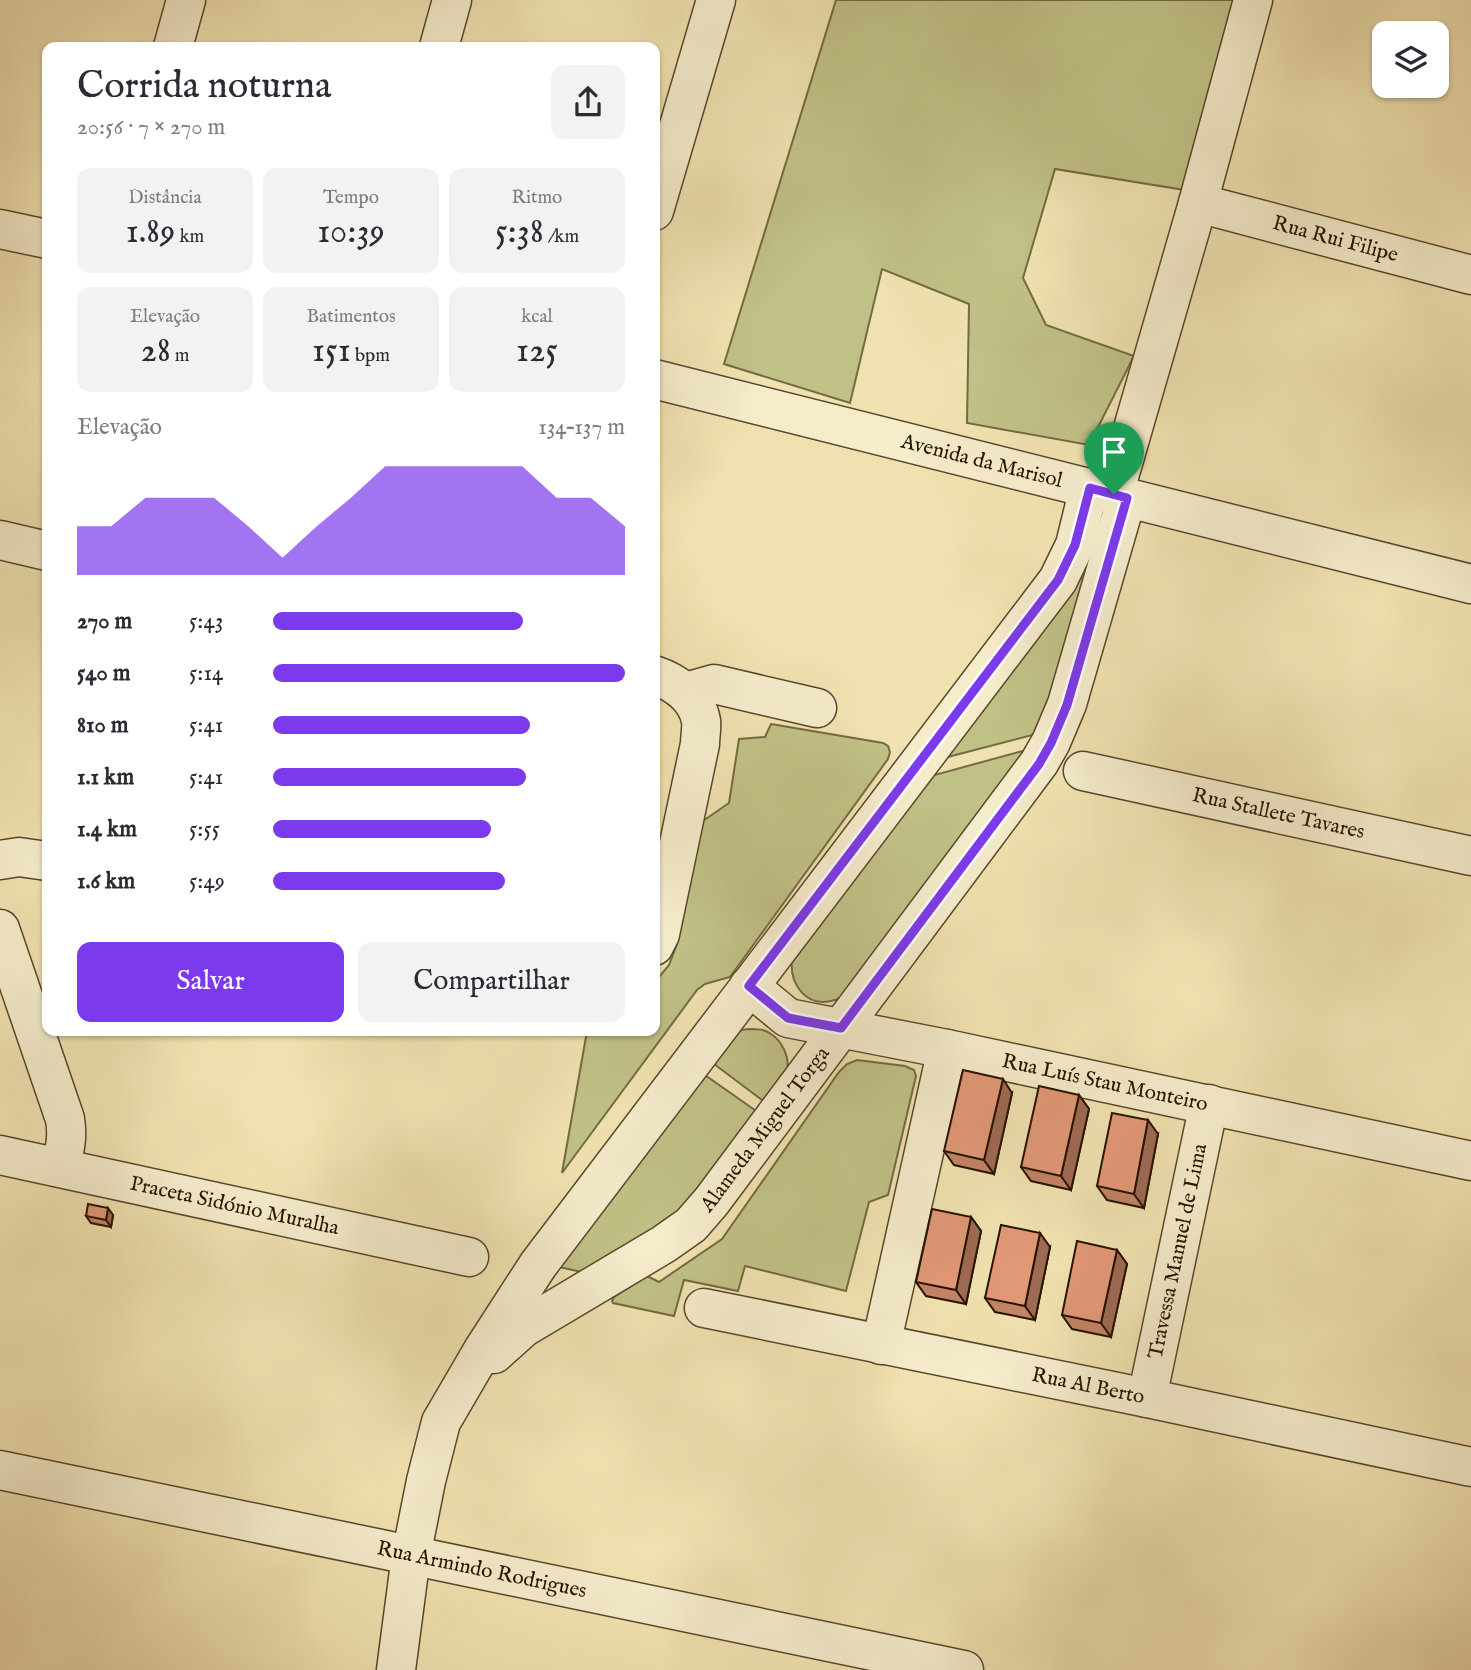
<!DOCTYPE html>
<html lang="pt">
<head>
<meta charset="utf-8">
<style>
	:root { --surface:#fff; --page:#f2f2f3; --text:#2b2b33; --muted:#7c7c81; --accent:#7c3aed }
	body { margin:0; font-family:"IM FELL English",serif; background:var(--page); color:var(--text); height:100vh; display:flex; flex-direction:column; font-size:26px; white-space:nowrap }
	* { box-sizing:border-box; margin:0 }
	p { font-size:23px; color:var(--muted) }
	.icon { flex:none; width:38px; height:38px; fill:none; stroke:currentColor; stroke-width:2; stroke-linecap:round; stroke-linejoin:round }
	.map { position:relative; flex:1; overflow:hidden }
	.panel { position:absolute; left:42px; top:42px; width:618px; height:994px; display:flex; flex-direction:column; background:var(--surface); border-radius:14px; box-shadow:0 2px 5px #0004 }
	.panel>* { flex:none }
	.fabs { position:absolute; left:1372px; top:21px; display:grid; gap:14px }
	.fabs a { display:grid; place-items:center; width:77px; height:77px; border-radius:14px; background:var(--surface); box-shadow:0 2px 5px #0004; font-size:35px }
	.pin { position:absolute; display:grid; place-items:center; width:60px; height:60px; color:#fff; margin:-72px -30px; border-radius:50% 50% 50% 0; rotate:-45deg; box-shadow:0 0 7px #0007 }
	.pin .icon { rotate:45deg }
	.round { display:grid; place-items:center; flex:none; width:74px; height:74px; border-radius:14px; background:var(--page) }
	.overview { display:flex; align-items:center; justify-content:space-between; height:119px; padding:0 35px }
	h1 { font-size:38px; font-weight:600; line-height:52px }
	.stats { display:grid; grid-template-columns:repeat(3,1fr); gap:10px; height:119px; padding:7px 35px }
	.stats div { display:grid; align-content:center; border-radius:14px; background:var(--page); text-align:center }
	.stats b { font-size:35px; font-weight:600 }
	.stats small { font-size:19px; font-weight:400 }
	.stats p { font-size:19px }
	.chart { height:196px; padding:14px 35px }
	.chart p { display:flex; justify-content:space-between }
	.chart svg { width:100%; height:126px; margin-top:7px; fill:var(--accent); opacity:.7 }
	.action { display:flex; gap:14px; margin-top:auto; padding:14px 35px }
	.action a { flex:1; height:80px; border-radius:14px; background:var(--accent); color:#fff; font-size:28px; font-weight:600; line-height:80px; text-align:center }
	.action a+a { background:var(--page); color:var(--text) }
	ul { padding:0 35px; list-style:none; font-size:23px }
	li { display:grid; grid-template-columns:112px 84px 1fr; align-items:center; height:52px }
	li i { height:18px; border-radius:9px; background:var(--accent) }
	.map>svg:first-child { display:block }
</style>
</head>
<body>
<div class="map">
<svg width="1471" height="1670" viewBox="0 0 1471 1670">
	<rect width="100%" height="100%" fill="#f0e2b0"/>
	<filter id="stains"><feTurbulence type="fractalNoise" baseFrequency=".00286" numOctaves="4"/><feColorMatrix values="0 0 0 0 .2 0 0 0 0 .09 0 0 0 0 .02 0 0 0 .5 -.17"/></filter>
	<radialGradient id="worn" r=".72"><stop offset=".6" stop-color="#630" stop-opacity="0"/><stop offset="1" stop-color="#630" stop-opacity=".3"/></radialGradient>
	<g fill="#c0c186" stroke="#746a43" stroke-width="2">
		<path d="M 836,0 L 1236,0 L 1191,191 L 1055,169 L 1023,278 L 1046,325 L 1134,356 L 1089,445 L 967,423 L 969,304 L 882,269 L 850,403 L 724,364 Z"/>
		<path d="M 1077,577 L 1088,580 L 1040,733 L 940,759 Z"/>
		<path d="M 771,724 L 883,743 L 888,746 L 890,752 L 888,759 L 730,977 L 705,984 L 697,990 L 562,1173 L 587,1031 L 654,1031 L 655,982 L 669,965 L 677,944 L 700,823 L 729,803 L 739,739 L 765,737 Z"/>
		<path d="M 1030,749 L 854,988 C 848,992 842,998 835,1000 C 806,1009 789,984 792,958 L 927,777 Z"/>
		<path d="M 749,1029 C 757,1029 765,1029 771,1034 C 781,1040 790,1057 787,1069 C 785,1077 771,1095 766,1103 L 710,1061 L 741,1030 Z"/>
		<path d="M 857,1060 L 905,1066 L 914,1070 L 916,1076 L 888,1195 L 869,1202 L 846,1291 L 745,1266 L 738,1291 L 684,1280 L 674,1316 L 613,1303 L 612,1301 L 614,1297 L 647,1276 L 659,1282 L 722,1239 L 839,1072 L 847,1064 Z"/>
		<path d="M 702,1073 L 759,1113 L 687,1208 L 590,1274 L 555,1266 Z"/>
	</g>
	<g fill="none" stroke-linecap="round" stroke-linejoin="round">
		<defs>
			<g id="minor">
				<path d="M 173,47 L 186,0"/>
				<path d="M 439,47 L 452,0"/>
				<path id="s1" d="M 1198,203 L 1471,275"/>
				<path d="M 654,211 L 716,0"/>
				<path d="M 0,229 L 47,239"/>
				<path id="s2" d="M 654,379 L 1471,584"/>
				<path d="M 1114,494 L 1198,203 L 1253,0"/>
				<path d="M 0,540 L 47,551"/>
				<path d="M 654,675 C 675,682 697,697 701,721 C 702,728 700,736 700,744 L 660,934 L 654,946"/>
				<path d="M 686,692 L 714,684 L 817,708"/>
				<path id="s3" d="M 1083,771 L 1471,856"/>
				<path d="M 0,860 L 19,857 L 47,861"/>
				<path d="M 0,929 L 65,1119 C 68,1137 65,1150 60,1167"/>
				<path id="s4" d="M 749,986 L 788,1018 L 947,1049 L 1471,1161"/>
				<path id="s5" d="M 0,1155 L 469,1257"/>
				<path id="s6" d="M 704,1308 L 1147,1398 L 1471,1467"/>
				<path d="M 881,1345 L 947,1049"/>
				<path id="s7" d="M 494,1354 L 523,1328 L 664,1244 L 691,1225 L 711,1202 L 1039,763 L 1051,742 L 1067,704 L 1127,497"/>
				<path id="s8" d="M 1147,1398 L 1209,1104"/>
				<path id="s9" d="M 0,1470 L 964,1670"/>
				<path d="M 396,1670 L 411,1556 L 426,1481 L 441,1422 L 483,1350 L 538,1265 L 1058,580 L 1075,545 L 1089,488"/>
			</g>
		</defs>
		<use href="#minor" stroke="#59472c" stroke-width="41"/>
		<use href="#minor" stroke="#f5eccc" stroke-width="38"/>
	</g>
	<g fill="#c28366" stroke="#271300" stroke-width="2">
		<path d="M 1012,1093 L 994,1174 L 954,1165 L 944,1151 Z"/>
		<path d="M 1079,1095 L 1089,1109 L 1071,1190 L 1031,1181 L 1021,1167 Z"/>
		<path d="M 1158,1134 L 1144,1208 L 1107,1200 L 1097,1186 Z"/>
		<path d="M 113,1215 L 111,1227 L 91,1223 L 86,1216 Z"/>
		<path d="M 971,1217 L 981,1231 L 966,1304 L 926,1296 L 916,1282 Z"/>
		<path d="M 1050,1247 L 1035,1320 L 995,1312 L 985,1298 Z"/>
		<path d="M 1117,1250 L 1127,1264 L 1111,1337 L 1072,1329 L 1062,1315 Z"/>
	</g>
	<g fill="#9e6a53" stroke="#271300" stroke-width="2">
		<path d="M 1003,1079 L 1012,1093 L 994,1174 L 984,1160 Z"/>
		<path d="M 1079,1095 L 1089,1109 L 1071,1190 L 1061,1176 Z"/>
		<path d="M 1148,1120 L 1158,1134 L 1144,1208 L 1134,1194 Z"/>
		<path d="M 108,1208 L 113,1215 L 111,1227 L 106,1220 Z"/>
		<path d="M 971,1217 L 981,1231 L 966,1304 L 956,1290 Z"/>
		<path d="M 1040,1233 L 1050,1247 L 1035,1320 L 1025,1306 Z"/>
		<path d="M 1117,1250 L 1127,1264 L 1111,1337 L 1101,1323 Z"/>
	</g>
	<g fill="#e19877" stroke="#271300" stroke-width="2">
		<path d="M 963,1070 L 1003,1079 L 984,1160 L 944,1151 Z"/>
		<path d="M 1039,1086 L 1079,1095 L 1061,1176 L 1021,1167 Z"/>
		<path d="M 1112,1113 L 1148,1120 L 1134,1194 L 1097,1186 Z"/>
		<path d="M 88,1204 L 108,1208 L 106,1220 L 86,1216 Z"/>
		<path d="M 932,1209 L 971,1217 L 956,1290 L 916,1282 Z"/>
		<path d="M 1001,1225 L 1040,1233 L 1025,1306 L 985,1298 Z"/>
		<path d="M 1077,1241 L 1117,1250 L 1101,1323 L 1062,1315 Z"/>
	</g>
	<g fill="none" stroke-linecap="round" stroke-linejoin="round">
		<defs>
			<path id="route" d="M 1090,488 L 1127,498 L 1067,705 L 1051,743 L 1039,764 L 841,1028 L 788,1018 L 749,986 L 1058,580 L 1075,545 Z"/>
		</defs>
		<use href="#route" stroke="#fff" stroke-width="14"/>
		<use href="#route" stroke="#7c3aed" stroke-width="9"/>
	</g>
	<g text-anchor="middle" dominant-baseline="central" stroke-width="5" stroke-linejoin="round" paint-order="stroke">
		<g font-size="21" fill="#271300" stroke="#f5eccc">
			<text stroke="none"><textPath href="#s1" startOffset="142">Rua Rui Filipe</textPath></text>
			<text stroke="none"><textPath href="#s2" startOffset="338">Avenida da Marisol</textPath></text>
			<text stroke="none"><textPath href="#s3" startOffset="200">Rua Stallete Tavares</textPath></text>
			<text stroke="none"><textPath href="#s4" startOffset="374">Rua Luís Stau Monteiro</textPath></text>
			<text stroke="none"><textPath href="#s7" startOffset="357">Alameda Miguel Torga</textPath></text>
			<text stroke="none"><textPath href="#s5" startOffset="240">Praceta Sidónio Muralha</textPath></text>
			<text stroke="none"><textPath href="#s8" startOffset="150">Travessa Manuel de Lima</textPath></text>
			<text stroke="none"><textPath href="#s6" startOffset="392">Rua Al Berto</textPath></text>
			<text stroke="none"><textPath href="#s9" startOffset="492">Rua Armindo Rodrigues</textPath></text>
		</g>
	</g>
	<rect width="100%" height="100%" filter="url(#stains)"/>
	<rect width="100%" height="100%" fill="url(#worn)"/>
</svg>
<div class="fabs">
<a><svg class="icon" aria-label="layers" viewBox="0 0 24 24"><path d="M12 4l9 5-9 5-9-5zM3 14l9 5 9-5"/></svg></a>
</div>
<div class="pin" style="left:1114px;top:494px;background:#1e9e55"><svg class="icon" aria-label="arrive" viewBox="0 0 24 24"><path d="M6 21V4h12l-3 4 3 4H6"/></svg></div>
<section class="panel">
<div class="overview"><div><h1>Corrida noturna</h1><p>20:56 · 7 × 270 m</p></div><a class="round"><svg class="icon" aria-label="share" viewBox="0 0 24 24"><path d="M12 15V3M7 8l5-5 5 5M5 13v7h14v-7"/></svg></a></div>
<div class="stats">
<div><p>Distância</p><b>1.89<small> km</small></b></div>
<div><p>Tempo</p><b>10:39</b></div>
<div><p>Ritmo</p><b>5:38<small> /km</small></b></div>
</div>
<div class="stats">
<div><p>Elevação</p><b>28<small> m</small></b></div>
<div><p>Batimentos</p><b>151<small> bpm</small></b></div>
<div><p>kcal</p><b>125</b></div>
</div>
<div class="chart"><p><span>Elevação</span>134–137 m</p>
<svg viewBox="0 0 160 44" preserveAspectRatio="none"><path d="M0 44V27L10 27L20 17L30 17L40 17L50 27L60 38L70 27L80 17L90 6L100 6L110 6L120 6L130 6L140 17L150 17L160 27V44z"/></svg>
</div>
<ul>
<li><b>270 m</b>5:43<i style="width:71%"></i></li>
<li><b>540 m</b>5:14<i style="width:100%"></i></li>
<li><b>810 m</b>5:41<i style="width:73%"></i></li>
<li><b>1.1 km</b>5:41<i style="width:72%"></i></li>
<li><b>1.4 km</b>5:55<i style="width:62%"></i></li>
<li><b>1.6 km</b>5:49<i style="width:66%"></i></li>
</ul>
<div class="action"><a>Salvar</a><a>Compartilhar</a></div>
</section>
</div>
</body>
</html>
